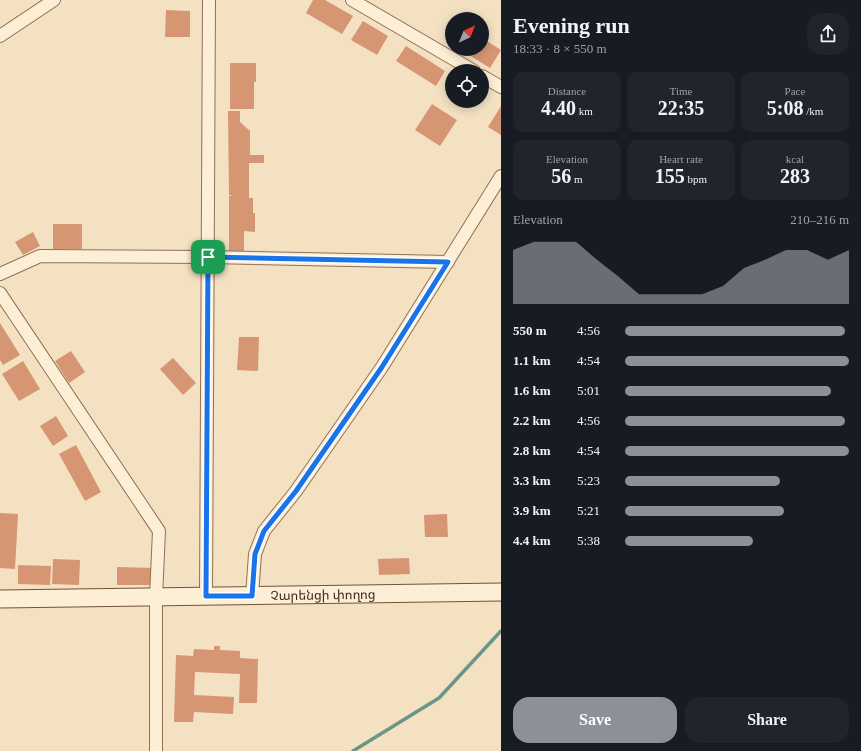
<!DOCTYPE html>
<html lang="en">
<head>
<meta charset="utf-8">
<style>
	:root { --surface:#171b24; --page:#20242c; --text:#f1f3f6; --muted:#9ea1a6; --accent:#8c9099 }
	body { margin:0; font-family:"Times New Roman","Noto Sans Armenian",serif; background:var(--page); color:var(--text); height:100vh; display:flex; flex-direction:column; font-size:15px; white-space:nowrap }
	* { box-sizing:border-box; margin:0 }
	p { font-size:13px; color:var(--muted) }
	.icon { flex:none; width:22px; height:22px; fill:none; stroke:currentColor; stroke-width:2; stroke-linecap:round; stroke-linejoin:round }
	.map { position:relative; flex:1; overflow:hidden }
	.panel { display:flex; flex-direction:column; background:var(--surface); width:360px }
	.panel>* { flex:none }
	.needle { width:26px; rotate:43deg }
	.controls { position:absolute; left:445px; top:12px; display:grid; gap:8px }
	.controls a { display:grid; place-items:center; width:44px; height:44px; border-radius:50%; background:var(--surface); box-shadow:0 2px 10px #0003; font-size:20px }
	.pin { position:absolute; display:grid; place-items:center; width:34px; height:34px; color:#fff; margin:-17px; border-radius:8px; box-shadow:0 2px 6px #0006 }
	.round { display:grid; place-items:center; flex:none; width:42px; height:42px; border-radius:16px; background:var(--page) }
	.head { display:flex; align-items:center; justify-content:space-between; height:68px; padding:0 12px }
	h1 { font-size:22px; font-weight:700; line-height:30px }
	.stats { display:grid; grid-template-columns:repeat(3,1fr); gap:6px; height:68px; padding:4px 12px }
	.stats div { display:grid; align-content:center; border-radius:10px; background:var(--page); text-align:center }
	.stats b { font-size:20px; font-weight:700 }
	.stats small { font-size:11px; font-weight:400 }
	.stats p { font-size:11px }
	.chart { height:112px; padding:8px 12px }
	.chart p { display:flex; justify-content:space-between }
	.chart svg { width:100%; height:72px; margin-top:4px; fill:var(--accent); opacity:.7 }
	.button { display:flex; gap:8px; margin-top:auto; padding:8px 12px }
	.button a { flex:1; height:46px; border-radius:16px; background:var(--accent); color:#fff; font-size:16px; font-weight:700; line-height:46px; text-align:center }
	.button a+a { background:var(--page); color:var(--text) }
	ul { padding:0 12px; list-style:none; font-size:13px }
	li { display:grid; grid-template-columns:64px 48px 1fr; align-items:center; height:30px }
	li i { height:10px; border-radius:5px; background:var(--accent) }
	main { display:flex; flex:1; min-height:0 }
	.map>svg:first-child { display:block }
</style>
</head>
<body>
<main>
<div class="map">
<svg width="501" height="751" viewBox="0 0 501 751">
	<rect width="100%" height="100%" fill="#f3e1c2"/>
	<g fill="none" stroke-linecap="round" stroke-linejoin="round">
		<path stroke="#6a9587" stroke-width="3.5" d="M 353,751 L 439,698 L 501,631"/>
	</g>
	<g fill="#d69673">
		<path d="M 313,0 L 325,0 L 353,16 L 342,34 L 306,13 Z"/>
		<path d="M 166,10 L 190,11 L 190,37 L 165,37 Z"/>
		<path d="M 363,21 L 388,36 L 377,55 L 351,40 Z"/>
		<path d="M 482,38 L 501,50 L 490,68 L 461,50 L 462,49 L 482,49 Z"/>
		<path d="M 406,46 L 445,71 L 436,86 L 396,61 Z"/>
		<path d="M 230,63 L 256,63 L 256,82 L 254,82 L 254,109 L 230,109 Z"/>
		<path d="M 432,104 L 457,120 L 440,146 L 415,130 Z"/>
		<path d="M 501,106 L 501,135 L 488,127 Z"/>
		<path d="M 228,111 L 240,111 L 240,122 L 250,131 L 250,155 L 264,155 L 264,163 L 249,163 L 249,198 L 253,198 L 253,213 L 255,213 L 255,232 L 244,231 L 244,251 L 229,251 L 229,196 L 233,195 L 229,195 Z"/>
		<rect x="53" y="224" width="29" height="25"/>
		<path d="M 33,232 L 40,246 L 23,255 L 15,242 Z"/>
		<path d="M 0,323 L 20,355 L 3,365 L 0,360 Z"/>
		<path d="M 239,337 L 259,337 L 258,371 L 237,370 Z"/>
		<path d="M 71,351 L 85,372 L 69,383 L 55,361 Z"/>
		<path d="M 173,358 L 196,383 L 183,395 L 160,369 Z"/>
		<path d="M 23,361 L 40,389 L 19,401 L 2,374 Z"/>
		<path d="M 56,416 L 68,436 L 53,446 L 40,426 Z"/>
		<path d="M 76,445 L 101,492 L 85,501 L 59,454 Z"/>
		<path d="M 0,513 L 18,514 L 15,569 L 0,568 Z"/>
		<path d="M 447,514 L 448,537 L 425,537 L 424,515 Z"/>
		<path d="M 409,558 L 410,574 L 379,575 L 378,559 Z"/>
		<path d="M 53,559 L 80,560 L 79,585 L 52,584 Z"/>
		<path d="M 18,565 L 51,566 L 50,585 L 18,584 Z"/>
		<path d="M 117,567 L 155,568 L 154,585 L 117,585 Z"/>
		<path d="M 214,646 L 220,646 L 220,650 L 240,651 L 240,658 L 258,659 L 257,703 L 239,703 L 240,674 L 195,672 L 194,695 L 234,697 L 233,714 L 194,712 L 193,722 L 174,722 L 176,655 L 193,656 L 194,649 L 214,650 Z"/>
	</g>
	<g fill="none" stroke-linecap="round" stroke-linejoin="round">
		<defs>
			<g id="street">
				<path d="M 352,0 L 474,71"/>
				<path d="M 0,36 L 54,0"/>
				<path d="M 482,76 L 501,87"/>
				<path d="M 0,274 L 40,256 L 208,257 L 448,262"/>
				<path d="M 0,293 L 159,531 L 156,597 L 156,751"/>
				<path d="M 206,596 L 209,0"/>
				<path d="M 252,596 L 255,554 L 264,531 L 296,491 L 382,367 L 501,176"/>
			</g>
			<g id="secondary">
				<path id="s1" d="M 0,599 L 501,592"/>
			</g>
		</defs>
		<use href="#street" stroke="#907156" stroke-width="14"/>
		<use href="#secondary" stroke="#715239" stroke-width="19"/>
		<use href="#street" stroke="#fdefd6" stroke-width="12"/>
		<use href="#secondary" stroke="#fdefd6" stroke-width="17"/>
	</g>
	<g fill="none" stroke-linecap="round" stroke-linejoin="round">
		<defs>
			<path id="route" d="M 208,257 L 448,262 L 382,367 L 296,491 L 264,531 L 255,554 L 252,596 L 206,596 Z"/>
		</defs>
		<use href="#route" stroke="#fff" stroke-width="8"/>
		<use href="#route" stroke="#1a73e8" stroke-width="5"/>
	</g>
	<g text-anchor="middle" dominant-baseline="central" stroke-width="3" stroke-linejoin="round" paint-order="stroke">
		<g font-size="13" fill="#3e2a1c" stroke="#faecd2">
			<text stroke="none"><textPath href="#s1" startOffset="323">Չարենցի փողոց</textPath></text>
		</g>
	</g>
</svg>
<div class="controls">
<a><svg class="needle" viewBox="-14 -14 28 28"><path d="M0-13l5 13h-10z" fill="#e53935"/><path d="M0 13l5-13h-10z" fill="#9ea1a6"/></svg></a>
<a><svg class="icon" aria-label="locate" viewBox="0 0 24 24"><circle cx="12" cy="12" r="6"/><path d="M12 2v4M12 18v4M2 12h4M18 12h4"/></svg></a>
</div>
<div class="pin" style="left:208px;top:257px;background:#1e9e55"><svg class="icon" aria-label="arrive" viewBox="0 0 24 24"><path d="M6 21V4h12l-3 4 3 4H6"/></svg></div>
</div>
<section class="panel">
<div class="head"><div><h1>Evening run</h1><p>18:33 · 8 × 550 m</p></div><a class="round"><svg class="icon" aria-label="share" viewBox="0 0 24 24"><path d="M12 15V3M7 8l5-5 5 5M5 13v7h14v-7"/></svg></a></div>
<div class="stats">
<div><p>Distance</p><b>4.40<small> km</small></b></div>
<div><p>Time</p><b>22:35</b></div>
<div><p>Pace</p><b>5:08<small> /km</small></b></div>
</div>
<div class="stats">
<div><p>Elevation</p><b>56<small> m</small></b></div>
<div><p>Heart rate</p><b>155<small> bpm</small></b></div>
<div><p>kcal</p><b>283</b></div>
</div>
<div class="chart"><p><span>Elevation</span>210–216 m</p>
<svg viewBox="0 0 160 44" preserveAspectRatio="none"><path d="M0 44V11L10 6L20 6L30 6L40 17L50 27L60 38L70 38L80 38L90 38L100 33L110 22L120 17L130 11L140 11L150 17L160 11V44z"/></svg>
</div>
<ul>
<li><b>550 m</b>4:56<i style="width:98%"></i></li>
<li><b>1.1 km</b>4:54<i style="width:100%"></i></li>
<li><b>1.6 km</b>5:01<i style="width:92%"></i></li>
<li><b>2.2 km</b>4:56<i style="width:98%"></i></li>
<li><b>2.8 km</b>4:54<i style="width:100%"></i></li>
<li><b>3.3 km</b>5:23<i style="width:69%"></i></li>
<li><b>3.9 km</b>5:21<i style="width:71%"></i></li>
<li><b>4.4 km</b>5:38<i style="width:57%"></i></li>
</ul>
<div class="button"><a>Save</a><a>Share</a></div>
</section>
</main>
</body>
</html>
